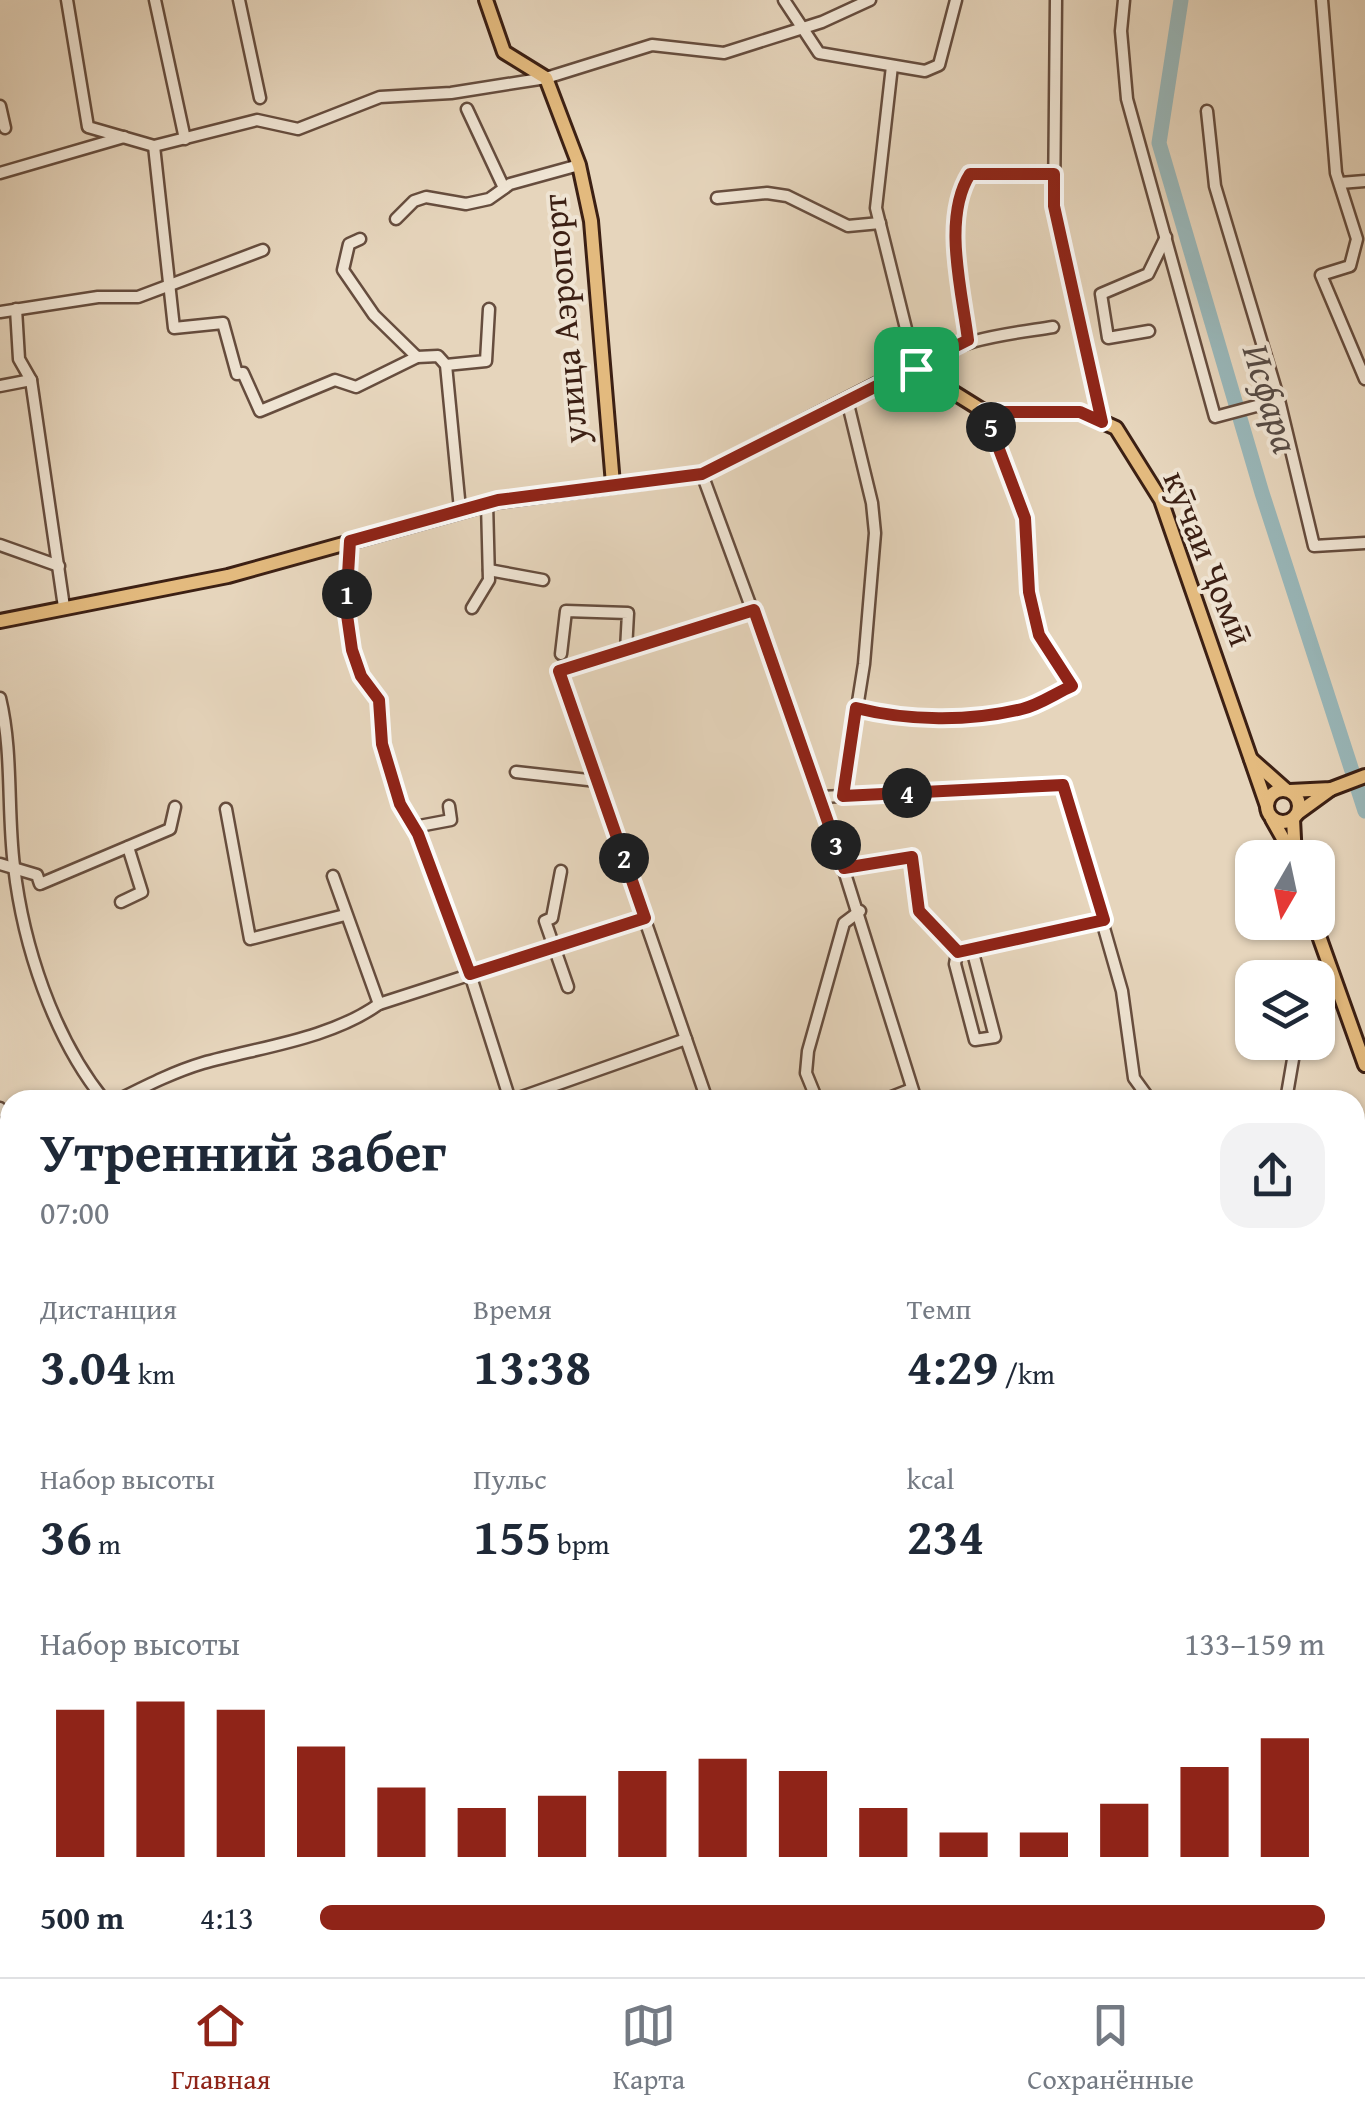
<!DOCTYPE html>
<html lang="ru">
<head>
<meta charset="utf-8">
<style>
	:root { --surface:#fff; --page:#f2f2f3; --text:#1f2937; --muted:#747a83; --line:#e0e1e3; --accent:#8f2418 }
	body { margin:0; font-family:"Gentium Book Plus",serif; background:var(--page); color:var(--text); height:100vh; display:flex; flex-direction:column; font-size:38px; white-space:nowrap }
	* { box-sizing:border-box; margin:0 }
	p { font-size:32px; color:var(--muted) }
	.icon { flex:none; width:55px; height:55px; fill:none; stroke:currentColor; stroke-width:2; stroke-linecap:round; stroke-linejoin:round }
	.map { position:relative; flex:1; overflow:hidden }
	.drawer { position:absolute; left:0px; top:1090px; width:1365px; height:888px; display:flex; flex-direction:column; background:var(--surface); border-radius:30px 30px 0 0; box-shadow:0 2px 8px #0004 }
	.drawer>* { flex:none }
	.needle { width:65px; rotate:189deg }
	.controls { position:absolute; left:1235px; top:840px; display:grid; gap:20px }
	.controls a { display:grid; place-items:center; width:100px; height:100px; border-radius:20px; background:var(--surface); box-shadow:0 2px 8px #0004; font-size:50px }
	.pin { position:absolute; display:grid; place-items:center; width:85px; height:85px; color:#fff; margin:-42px; border-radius:20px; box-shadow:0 5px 15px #0006 }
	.km { position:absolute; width:50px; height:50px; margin:-25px; border-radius:50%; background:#222; color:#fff; font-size:28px; line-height:50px; text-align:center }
	.round { display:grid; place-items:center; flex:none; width:105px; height:105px; border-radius:30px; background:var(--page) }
	.summary { display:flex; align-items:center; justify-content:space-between; height:170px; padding:0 40px }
	h1 { font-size:55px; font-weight:800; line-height:75px }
	.stats { display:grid; grid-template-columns:repeat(3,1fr); gap:15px; height:170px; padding:10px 40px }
	.stats div { display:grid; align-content:center }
	.stats b { font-size:50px; font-weight:800 }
	.stats small { font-size:28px; font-weight:400 }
	.stats p { font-size:28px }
	.chart { height:280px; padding:20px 40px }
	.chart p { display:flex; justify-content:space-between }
	.chart svg { width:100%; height:180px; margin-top:10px; stroke:var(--accent); stroke-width:6 }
	ul { padding:0 40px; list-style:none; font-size:32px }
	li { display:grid; grid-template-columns:160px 120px 1fr; align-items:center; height:75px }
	li i { height:25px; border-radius:12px; background:var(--accent) }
	.menu { display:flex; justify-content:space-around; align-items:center; height:140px; border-top:2px solid var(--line); background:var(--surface); font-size:28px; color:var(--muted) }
	.menu a { display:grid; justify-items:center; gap:5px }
	.menu .current { color:var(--accent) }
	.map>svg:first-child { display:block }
</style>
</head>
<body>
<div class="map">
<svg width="1365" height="1977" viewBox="0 0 1365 1977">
	<rect width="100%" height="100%" fill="#e6d5bc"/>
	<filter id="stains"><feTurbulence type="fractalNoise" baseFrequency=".002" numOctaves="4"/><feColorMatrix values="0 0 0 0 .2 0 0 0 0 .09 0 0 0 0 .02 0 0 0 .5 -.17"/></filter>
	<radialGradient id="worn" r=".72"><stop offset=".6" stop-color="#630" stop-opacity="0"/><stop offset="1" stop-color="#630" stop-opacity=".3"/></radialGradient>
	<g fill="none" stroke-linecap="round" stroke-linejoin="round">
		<path stroke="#99b7b9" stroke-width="15" d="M 1181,0 L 1159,143 L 1262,493 L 1365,811"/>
		<defs>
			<g id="minor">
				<path d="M 67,0 L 88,127 L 154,146 L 257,120 L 298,129 L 380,97 L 451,93 L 546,78 L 652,45 L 724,53 L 822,22 L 870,0"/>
				<path d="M 155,0 L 185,139"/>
				<path d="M 239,0 L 260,98"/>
				<path d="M 784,0 L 819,53 L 925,71 L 939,65 L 956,0"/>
				<path d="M 1056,0 L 1054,206 L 1102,422"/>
				<path d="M 1124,0 L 1121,31 L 1127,99 L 1215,417 L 1279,400 L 1215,186 L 1207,111"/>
				<path d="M 1322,0 L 1336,173 L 1357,239 L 1350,266 L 1321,275 L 1365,379"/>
				<path d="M 892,66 L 876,208 L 916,369 C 959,338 1002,335 1053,327"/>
				<path d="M 0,106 L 5,128"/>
				<path d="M 467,109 L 504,188"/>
				<path d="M 154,146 L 174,328 L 223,323 L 237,374 L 243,373 L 260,411 L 335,380 L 356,387 L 417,357"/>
				<path d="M 0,173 L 124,137"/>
				<path d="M 1340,183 L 1365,181"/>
				<path d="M 717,198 L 767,193 L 787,196 L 848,226 L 880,223"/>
				<path d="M 396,219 L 414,201 L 426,197 L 466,204 L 489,199 L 510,184 L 579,165"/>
				<path d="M 360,239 L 349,244 L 343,270 L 374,315 L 417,357 L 438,356 L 446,365 L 460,509"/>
				<path d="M 16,309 L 19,359 L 31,380 L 64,607"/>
				<path d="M 0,312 L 98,297 L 138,297 L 263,250"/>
				<path d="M 1149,331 L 1108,338 L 1101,294 L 1148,274 L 1166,237"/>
				<path d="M 968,339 C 962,291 942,218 970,174 L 1054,174"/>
				<path d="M 446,365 L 486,361 L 489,309"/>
				<path d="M 0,386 L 31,380"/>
				<path d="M 1279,400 L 1314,546 L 1365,543"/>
				<path d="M 702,474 L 821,797 L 916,1100"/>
				<path d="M 350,541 L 346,609 L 353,650 L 361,676 L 379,699 L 383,744 L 400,804 L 418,834 L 470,974 L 510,1100"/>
				<path d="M 0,545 L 59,566"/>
				<path d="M 489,570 L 543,580"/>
				<path d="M 472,608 L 489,580 L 487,503"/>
				<path d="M 561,654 L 566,611 L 628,613 L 626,650"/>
				<path d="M 0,698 C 13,752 7,811 14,866 C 23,945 53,1037 104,1100"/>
				<path d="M 856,708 C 908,721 969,722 1022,709 C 1039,705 1056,693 1072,685 L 1039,635 L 1029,592 L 1025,518 L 985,412"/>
				<path d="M 516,772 L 597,781"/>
				<path d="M 843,796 L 864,664 L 875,533 L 872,503 L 847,400"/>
				<path d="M 821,797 L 1063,785 L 1122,991 L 1134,1078 L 1150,1100"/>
				<path d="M 226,809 L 250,939 L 345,915"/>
				<path d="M 414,827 L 451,820 L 449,806"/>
				<path d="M 0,864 L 37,875 L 40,884 L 170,829 L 175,807"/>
				<path d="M 844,868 L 911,857 L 919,911 L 957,953 L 1104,921"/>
				<path d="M 561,871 L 552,918 L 545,921 L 568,987"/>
				<path d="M 333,876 L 379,1004"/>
				<path d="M 121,902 L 142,892 L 128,847"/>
				<path d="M 957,953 L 955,964 L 975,1040 L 995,1037 L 972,949"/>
				<path d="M 1291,968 L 1292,978"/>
				<path d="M 118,1100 C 146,1086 173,1072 203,1063 C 260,1047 330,1039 379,1004 L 645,918"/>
				<path d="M 513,1100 L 686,1039"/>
				<path d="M 707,1100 L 559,671 L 753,610"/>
				<path d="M 817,1100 L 806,1073 L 808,1051 L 844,923 L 860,911"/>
				<path d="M 884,1100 L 912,1089"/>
				<path d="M 1286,1100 L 1296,1042"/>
				<path d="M 0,1108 L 10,1119"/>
				<path d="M 0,1275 L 10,1271"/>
				<path d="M 10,1324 L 4,1328 L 10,1339"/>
				<path d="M 0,1400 L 10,1392"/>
				<path d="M 1355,1418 L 1365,1413"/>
				<path d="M 1355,1447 L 1365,1464"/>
				<path d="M 0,1498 L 10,1498"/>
				<path d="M 0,1797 L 10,1799"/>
				<path d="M 0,1901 L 10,1903"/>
				<path d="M 452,1968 L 457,1977"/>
				<path d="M 729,1968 L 733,1977"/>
				<path d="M 980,1968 L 981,1977"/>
				<path d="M 1215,1968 L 1218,1977"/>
				<path d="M 221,1977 L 224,1968"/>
				<path d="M 516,1977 L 533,1973 L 554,1977"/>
				<path d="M 612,1977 L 619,1968"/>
				<path d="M 789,1977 L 810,1968"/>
			</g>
			<g id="major">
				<path d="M 486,0 L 504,52 L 546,78 L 579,165 L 591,221 L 613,484"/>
				<path d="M 0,621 L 228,576 L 498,501 L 702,474 L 899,373 L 916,369 L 985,412 L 1080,412 L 1116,428 L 1161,500 L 1267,806"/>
				<path d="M 1251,759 L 1286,790"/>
				<circle cx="1283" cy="806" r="16"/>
				<path d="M 1290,791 L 1331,789 L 1365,776"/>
				<path d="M 1298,813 L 1331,789"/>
				<path d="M 1272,819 L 1294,858"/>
				<path d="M 1293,819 L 1295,858"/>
				<path d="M 1314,922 L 1365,1065"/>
				<path d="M 1355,1929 L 1365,1927"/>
				<path d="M 1071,1977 L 1139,1968"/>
			</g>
		</defs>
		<use href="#minor" stroke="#664d3e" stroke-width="15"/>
		<use href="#major" stroke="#3c2014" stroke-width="18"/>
		<use href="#minor" stroke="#efe4d3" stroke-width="10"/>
		<use href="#major" stroke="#e3ba7e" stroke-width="12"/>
	</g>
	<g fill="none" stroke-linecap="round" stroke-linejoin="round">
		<defs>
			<path id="route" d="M 970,174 L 1054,174 L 1054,206 L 1102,422 L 1080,412 L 985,412 L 1025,518 L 1029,592 L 1039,635 L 1072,686 C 1056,693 1039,705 1022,709 C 969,722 908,721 856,708 L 843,796 L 1063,785 L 1104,920 L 958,952 L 919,911 L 912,857 L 844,868 L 754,610 L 559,671 L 645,918 L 470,974 L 418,834 L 400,804 L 382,744 L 379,700 L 361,676 L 352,650 L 346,608 L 350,541 L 498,500 L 702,474 L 968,340 C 962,291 942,218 970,174 Z"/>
		</defs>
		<use href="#route" stroke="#fff" stroke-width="20"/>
		<use href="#route" stroke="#8f2418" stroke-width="12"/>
	</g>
	<g text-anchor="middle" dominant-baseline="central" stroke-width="8" stroke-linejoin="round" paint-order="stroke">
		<g font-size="35" fill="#3c2014" stroke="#efe4d3">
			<text transform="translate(564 319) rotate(-95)">улица Аэропорт</text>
			<text transform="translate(1209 558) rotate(68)">кӯчаи Ҷомӣ</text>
		</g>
		<g font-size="38" font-style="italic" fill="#584d46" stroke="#efe4d3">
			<text transform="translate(1272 398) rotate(73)">Исфара</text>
		</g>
	</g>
	<rect width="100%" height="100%" filter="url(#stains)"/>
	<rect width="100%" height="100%" fill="url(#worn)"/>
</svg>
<div class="controls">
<a><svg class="needle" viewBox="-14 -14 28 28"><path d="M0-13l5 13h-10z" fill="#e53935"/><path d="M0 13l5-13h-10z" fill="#747a83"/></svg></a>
<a><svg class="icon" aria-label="layers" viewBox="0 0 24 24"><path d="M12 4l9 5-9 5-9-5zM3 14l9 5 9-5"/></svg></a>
</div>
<div class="pin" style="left:916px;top:369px;background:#1e9e55"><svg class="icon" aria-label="arrive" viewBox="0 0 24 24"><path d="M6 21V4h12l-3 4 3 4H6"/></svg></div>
<b class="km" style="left:347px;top:594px">1</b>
<b class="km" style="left:624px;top:858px">2</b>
<b class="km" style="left:836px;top:845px">3</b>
<b class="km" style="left:907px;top:793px">4</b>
<b class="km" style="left:991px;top:427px">5</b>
<section class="drawer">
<div class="summary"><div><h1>Утренний забег</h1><p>07:00</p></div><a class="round"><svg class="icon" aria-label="share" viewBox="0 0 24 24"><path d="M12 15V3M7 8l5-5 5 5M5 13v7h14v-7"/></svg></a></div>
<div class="stats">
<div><p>Дистанция</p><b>3.04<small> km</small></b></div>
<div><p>Время</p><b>13:38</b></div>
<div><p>Темп</p><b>4:29<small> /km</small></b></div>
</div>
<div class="stats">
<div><p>Набор высоты</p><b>36<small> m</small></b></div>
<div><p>Пульс</p><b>155<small> bpm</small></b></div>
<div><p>kcal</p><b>234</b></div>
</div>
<div class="chart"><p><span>Набор высоты</span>133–159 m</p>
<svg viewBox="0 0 160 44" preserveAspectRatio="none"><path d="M5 44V8M15 44V6M25 44V8M35 44V17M45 44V27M55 44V32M65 44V29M75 44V23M85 44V20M95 44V23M105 44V32M115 44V38M125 44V38M135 44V31M145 44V22M155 44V15"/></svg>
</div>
<ul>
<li><b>500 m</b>4:13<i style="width:100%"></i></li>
</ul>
</section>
</div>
<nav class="menu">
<a class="current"><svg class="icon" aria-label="home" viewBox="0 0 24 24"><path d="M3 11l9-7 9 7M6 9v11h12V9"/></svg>Главная</a>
<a><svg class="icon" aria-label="map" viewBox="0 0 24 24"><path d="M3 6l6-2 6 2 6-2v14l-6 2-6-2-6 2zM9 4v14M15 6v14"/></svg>Карта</a>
<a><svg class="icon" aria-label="saved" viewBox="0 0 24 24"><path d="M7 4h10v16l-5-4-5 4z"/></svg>Сохранённые</a>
</nav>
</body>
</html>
